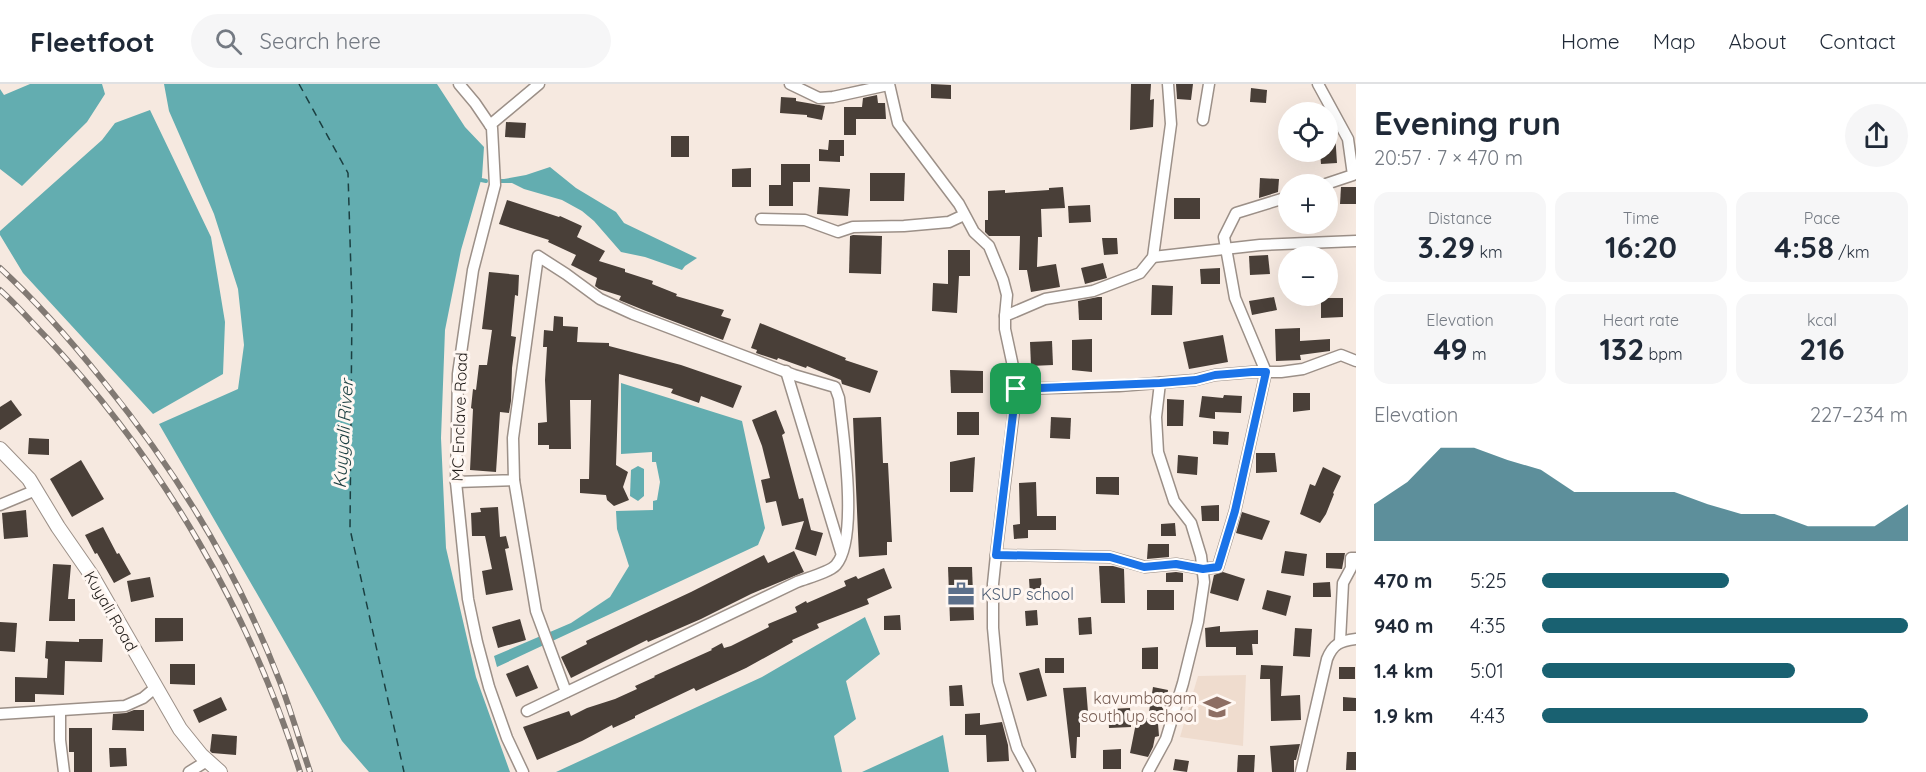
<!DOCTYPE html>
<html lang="en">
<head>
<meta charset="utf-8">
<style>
	:root { --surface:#fff; --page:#f6f6f7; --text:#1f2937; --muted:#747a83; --line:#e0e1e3; --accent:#196171 }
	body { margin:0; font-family:Quicksand,sans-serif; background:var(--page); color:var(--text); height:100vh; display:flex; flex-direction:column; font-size:22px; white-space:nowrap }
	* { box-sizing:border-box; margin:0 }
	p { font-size:20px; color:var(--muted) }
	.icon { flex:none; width:33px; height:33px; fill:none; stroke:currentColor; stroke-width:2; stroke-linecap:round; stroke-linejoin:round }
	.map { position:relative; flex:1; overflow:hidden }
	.side { display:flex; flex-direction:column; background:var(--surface); width:570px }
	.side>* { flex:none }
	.controls { position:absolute; left:1278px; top:18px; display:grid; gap:12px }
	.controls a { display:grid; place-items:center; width:60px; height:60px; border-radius:50%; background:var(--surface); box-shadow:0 6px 24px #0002; font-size:30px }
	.pin { position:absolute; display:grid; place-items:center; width:51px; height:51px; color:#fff; margin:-26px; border-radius:12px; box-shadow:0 3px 9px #0006 }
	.round { display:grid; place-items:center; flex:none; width:63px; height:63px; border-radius:32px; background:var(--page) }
	.headline { display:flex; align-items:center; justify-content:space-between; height:102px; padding:0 18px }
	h1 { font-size:33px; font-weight:700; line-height:45px }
	.metrics { display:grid; grid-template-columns:repeat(3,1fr); gap:9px; height:102px; padding:6px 18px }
	.metrics div { display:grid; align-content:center; border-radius:15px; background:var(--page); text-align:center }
	.metrics b { font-size:30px; font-weight:700 }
	.metrics small { font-size:16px; font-weight:400 }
	.metrics p { font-size:16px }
	.chart { height:168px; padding:12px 18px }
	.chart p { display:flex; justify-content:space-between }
	.chart svg { width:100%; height:108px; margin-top:6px; fill:var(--accent); opacity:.7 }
	ul { padding:0 18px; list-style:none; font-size:20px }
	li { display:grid; grid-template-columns:96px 72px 1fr; align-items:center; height:45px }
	li i { height:15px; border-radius:8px; background:var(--accent) }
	header { display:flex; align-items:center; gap:36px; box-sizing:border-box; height:84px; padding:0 30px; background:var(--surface); border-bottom:2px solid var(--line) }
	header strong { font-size:28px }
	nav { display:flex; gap:33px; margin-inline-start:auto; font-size:21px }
	.search { width:420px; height:54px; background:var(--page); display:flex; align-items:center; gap:15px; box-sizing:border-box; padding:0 21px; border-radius:33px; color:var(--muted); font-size:22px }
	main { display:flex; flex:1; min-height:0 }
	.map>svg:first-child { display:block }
</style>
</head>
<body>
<header>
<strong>Fleetfoot</strong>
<div class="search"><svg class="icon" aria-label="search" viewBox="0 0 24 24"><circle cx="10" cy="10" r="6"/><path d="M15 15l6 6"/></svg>Search here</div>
<nav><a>Home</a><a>Map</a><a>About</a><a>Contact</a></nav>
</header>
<main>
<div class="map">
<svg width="1356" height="688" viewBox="0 0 1356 688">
	<rect width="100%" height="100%" fill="#f6e9e0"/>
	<path fill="#efdcce" d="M 1246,591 L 1243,662 L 1180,653 L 1198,592 Z"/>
	<g fill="#63adb0">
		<path d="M 30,0 L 102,0 L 105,10 L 87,38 L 22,102 L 0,85 L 0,5 L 4,11 Z"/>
		<path d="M 164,0 L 437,0 L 465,43 L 484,63 L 482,93 L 461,166 L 445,246 L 441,354 L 446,464 L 476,593 L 510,688 L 369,688 L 342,657 L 159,340 L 238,305 L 244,261 L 238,205 L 214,130 L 169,27 Z"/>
		<path d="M 150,26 L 211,153 L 225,238 L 223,290 L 153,330 L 23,189 L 0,151 L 0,147 L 102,56 L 115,39 Z"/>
		<path d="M 550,83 L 576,104 L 616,128 L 624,139 L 697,174 L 685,182 L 682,186 L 645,173 L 621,168 L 594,137 L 582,127 L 562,116 L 524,105 L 504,95 L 526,91 Z"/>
		<path d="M 621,299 L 742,337 L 765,444 L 758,461 L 497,583 L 494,572 L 571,539 L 610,513 L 629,482 L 617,445 L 616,427 L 653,426 L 653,417 L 657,416 L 660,398 L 656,378 L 652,378 L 652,368 L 621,370 Z"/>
		<path d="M 638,382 L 644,385 L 644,412 L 638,417 L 630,412 L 631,386 Z"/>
		<path d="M 865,533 L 880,570 L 846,597 L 856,635 L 834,652 L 842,688 L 556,688 L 762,593 Z"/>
		<path d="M 943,651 L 949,688 L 862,688 Z"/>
	</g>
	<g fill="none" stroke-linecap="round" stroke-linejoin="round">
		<g stroke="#63adb0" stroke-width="4">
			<path d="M 481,96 L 486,97"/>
			<path d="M 499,97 L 512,97"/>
		</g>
		<path stroke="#1b3f41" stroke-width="1.5" stroke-dasharray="8 6" stroke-linecap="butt" d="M 299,0 L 348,89 L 352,222 L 350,445 L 404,688"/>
	</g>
	<g fill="#493f38">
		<path d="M 931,0 L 951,1 L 951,15 L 931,14 Z"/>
		<path d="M 1131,0 L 1151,0 L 1150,16 L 1154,15 L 1153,43 L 1130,46 Z"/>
		<path d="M 1176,0 L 1193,0 L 1191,16 L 1177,15 Z"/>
		<path d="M 1251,4 L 1267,6 L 1266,19 L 1250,18 Z"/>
		<path d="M 877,11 L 878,19 L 885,19 L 886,35 L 856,35 L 856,51 L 844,51 L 844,23 L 862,23 L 863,14 Z"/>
		<path d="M 781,13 L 796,14 L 796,17 L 825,22 L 822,36 L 807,33 L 807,31 L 780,29 Z"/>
		<path d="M 506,38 L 526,39 L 525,54 L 505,53 Z"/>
		<path d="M 1328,49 L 1335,49 L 1337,79 L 1321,80 L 1320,68 L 1328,68 Z"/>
		<rect x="671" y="52" width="18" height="21"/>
		<path d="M 829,56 L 844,56 L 844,72 L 840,72 L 840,78 L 819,77 L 819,65 L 828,66 Z"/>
		<path d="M 781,80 L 810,80 L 810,98 L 793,98 L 793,122 L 769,122 L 769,101 L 781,101 Z"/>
		<path d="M 751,84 L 751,103 L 732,103 L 732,85 Z"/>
		<path d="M 870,89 L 905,89 L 904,117 L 870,117 Z"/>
		<path d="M 1260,94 L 1279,95 L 1278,108 L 1259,114 Z"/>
		<path d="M 819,103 L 850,105 L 848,132 L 817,130 Z"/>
		<path d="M 1063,103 L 1065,124 L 1041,125 L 1042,153 L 1038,153 L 1037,183 L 1056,180 L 1060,203 L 1031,208 L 1027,186 L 1019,186 L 1020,152 L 989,152 L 985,148 L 985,136 L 988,136 L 988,107 L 1005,106 L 1005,109 L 1049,106 L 1049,104 Z"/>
		<path d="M 1341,103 L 1356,103 L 1356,120 L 1340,120 Z"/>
		<rect x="1174" y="114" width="26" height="21"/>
		<path d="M 507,116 L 559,133 L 560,132 L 582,142 L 577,153 L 605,167 L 599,177 L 625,185 L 625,188 L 653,197 L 652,200 L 677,210 L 676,212 L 724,226 L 721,232 L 731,235 L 723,256 L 646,227 L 619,216 L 621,212 L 599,205 L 595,202 L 597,194 L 571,181 L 576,171 L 548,158 L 549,156 L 499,140 Z"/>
		<path d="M 1090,121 L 1091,138 L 1069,139 L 1068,122 Z"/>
		<path d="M 853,151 L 882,152 L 881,190 L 849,189 L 850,152 Z"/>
		<path d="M 1102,154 L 1117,154 L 1118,170 L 1104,171 Z"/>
		<path d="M 948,166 L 970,166 L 970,192 L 959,192 L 957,229 L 932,227 L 933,199 L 948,200 Z"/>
		<path d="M 1268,171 L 1270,190 L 1250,191 L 1249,172 Z"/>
		<path d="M 1103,179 L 1107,194 L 1085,200 L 1081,184 Z"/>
		<path d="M 1220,184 L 1220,200 L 1201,200 L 1200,185 Z"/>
		<path d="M 489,188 L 519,191 L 518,212 L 515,211 L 511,252 L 516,253 L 512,284 L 511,317 L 509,329 L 500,328 L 496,388 L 470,386 L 473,325 L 471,324 L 473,305 L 476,306 L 479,281 L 487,281 L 492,246 L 482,245 Z"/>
		<path d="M 1152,201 L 1173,202 L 1172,231 L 1151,231 Z"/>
		<path d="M 1098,213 L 1102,213 L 1102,236 L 1079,236 L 1078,217 Z"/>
		<path d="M 1274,213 L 1277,226 L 1252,231 L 1249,217 Z"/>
		<path d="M 1321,214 L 1343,214 L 1343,233 L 1321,234 Z"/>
		<path d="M 554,232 L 563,233 L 563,242 L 578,243 L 577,258 L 609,259 L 609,262 L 681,281 L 742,302 L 733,324 L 701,312 L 699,319 L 671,309 L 673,305 L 619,290 L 616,381 L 628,388 L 623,403 L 629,416 L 614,422 L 607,416 L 606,411 L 580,409 L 580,395 L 589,395 L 591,316 L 570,316 L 571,365 L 549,365 L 549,361 L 538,361 L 538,339 L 547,338 L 545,296 L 547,263 L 543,263 L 544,246 L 553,247 Z"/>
		<path d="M 760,239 L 846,274 L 845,276 L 878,287 L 870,309 L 842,300 L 841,296 L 807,282 L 806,284 L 778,274 L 777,276 L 756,269 L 757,266 L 751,264 Z"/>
		<path d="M 1300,244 L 1300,257 L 1330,255 L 1330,267 L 1300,271 L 1301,276 L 1276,277 L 1275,245 Z"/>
		<path d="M 1223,251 L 1228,278 L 1189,285 L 1183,258 Z"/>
		<path d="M 1092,255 L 1092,288 L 1072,286 L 1072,256 Z"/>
		<path d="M 1052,257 L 1053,281 L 1031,282 L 1030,258 Z"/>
		<path d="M 950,286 L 983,287 L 983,309 L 951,309 Z"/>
		<path d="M 1293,309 L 1310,309 L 1310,326 L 1293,328 Z"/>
		<path d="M 1224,311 L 1242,312 L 1241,329 L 1215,328 L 1215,335 L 1199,333 L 1202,312 L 1223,314 Z"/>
		<path d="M 1167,315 L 1184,316 L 1183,342 L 1167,342 Z"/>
		<path d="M 11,316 L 22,331 L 0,346 L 0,323 Z"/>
		<path d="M 776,326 L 785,349 L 782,351 L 799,415 L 803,414 L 811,446 L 823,449 L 816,472 L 795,465 L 804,437 L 782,442 L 776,417 L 766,419 L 761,396 L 770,394 L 762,362 L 752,336 Z"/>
		<rect x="957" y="328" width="22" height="23"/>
		<path d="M 881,333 L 883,379 L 888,379 L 892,458 L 887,458 L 887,471 L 859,473 L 853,334 Z"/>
		<path d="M 1051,333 L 1071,334 L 1070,355 L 1050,354 Z"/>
		<path d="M 1213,347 L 1229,348 L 1228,361 L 1213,360 Z"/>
		<path d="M 29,354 L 49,355 L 49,371 L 28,370 Z"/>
		<path d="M 1256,369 L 1275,369 L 1277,388 L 1256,389 Z"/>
		<path d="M 1178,371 L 1198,373 L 1197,391 L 1177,389 Z"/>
		<path d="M 975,373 L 973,408 L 950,408 L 950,378 Z"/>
		<path d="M 81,376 L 104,415 L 72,433 L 50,395 Z"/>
		<path d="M 1323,383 L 1341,392 L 1333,409 L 1334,410 L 1326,430 L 1320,439 L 1300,430 L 1310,400 L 1315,402 Z"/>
		<path d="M 1096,393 L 1119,393 L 1119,411 L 1096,410 Z"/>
		<path d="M 1036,398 L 1037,432 L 1056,432 L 1056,446 L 1028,446 L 1028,454 L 1014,455 L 1013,441 L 1020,440 L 1019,399 Z"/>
		<path d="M 1219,421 L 1219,437 L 1202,437 L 1201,422 Z"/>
		<path d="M 498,423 L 500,453 L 506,452 L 509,464 L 505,465 L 513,506 L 486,511 L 482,487 L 492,485 L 485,452 L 472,452 L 471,429 L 481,428 L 480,424 Z"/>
		<path d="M 26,426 L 28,453 L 4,455 L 2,429 Z"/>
		<path d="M 1242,428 L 1270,437 L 1262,456 L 1236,449 Z"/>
		<path d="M 1175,439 L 1176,452 L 1161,452 L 1161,440 Z"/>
		<path d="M 103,443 L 117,470 L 119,469 L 131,490 L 114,499 L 97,469 L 95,470 L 85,451 Z"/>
		<path d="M 1148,460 L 1169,460 L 1169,473 L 1147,475 Z"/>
		<path d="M 794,467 L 804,488 L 751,510 L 701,535 L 648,558 L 647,556 L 571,594 L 561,573 L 587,560 L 586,557 L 691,508 L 764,471 L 768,479 Z"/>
		<path d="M 1285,467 L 1307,470 L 1304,492 L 1281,489 Z"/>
		<path d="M 1326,469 L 1345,469 L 1342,485 L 1326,484 Z"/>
		<path d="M 53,480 L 71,481 L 68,515 L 75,515 L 75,537 L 49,537 Z"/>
		<path d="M 1099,482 L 1113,482 L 1124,485 L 1125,519 L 1101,519 Z"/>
		<path d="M 948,483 L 972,483 L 974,536 L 950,537 Z"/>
		<path d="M 884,484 L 892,504 L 867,515 L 869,520 L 817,540 L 819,544 L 792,556 L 793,558 L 746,584 L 696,607 L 694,604 L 635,632 L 635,634 L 613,644 L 612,641 L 582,657 L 537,676 L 523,643 L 569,627 L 571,632 L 587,624 L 615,615 L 637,605 L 635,602 L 655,593 L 654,592 L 712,566 L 711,565 L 722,559 L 724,564 L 731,562 L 769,543 L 768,540 L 797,528 L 795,523 L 806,517 L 807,519 L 846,502 L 844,497 L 856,492 L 858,495 Z"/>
		<path d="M 1176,488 L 1183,489 L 1183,498 L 1166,498 L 1166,489 Z"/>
		<path d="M 1223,488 L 1245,495 L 1238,517 L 1210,509 L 1214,491 Z"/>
		<path d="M 150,493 L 154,513 L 131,518 L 127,497 Z"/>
		<path d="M 1041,494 L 1042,511 L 1030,511 L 1029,495 Z"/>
		<path d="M 1330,498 L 1331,513 L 1313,513 L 1313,499 Z"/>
		<rect x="1147" y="506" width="27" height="20"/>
		<path d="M 1267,506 L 1291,512 L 1286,532 L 1262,525 Z"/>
		<path d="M 1037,526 L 1038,541 L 1026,542 L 1025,527 Z"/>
		<path d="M 900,531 L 901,546 L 884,546 L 884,532 Z"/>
		<path d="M 1091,533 L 1092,550 L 1079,551 L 1078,534 Z"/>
		<path d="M 155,534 L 183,534 L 183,557 L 155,558 Z"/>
		<path d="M 520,535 L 526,556 L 498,564 L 492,543 Z"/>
		<path d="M 0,538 L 17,539 L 15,568 L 0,567 Z"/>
		<path d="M 1220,542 L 1220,548 L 1258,546 L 1258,560 L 1252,560 L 1253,571 L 1236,571 L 1236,563 L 1206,563 L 1205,544 Z"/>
		<path d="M 1295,544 L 1312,545 L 1310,573 L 1293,572 Z"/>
		<path d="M 79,555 L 103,555 L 102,578 L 65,577 L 64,611 L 35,610 L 35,618 L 15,618 L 15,593 L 47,594 L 48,575 L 45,574 L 46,557 L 79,558 Z"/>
		<path d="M 1158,563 L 1158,585 L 1142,585 L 1142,564 Z"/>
		<rect x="1045" y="574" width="19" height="15"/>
		<path d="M 170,580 L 195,580 L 195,601 L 170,600 Z"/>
		<path d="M 528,581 L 538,604 L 516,613 L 506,590 Z"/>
		<path d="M 1261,581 L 1283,582 L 1281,612 L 1300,611 L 1301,636 L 1271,637 L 1270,595 L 1260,595 Z"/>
		<rect x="1339" y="583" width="16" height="12"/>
		<path d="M 1039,584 L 1047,612 L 1027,617 L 1019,589 Z"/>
		<path d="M 962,601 L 964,622 L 950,622 L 949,602 Z"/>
		<path d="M 1086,603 L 1088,628 L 1080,628 L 1080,653 L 1077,653 L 1076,674 L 1071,674 L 1063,604 Z"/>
		<path d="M 1153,603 L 1168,606 L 1165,628 L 1157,627 L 1159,652 L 1155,653 L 1153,663 L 1148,673 L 1130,669 L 1137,634 L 1148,634 Z"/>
		<path d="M 221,613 L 227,626 L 199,639 L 193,626 Z"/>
		<path d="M 1343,613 L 1356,614 L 1356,627 L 1343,627 Z"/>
		<path d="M 1130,624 L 1131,643 L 1109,644 L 1108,625 Z"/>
		<path d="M 134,626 L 144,626 L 144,647 L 112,646 L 113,630 L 126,629 Z"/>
		<path d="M 980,629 L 980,641 L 1002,638 L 1008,661 L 1009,677 L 987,678 L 986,651 L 965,651 L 965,630 Z"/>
		<path d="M 69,644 L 92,644 L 92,688 L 74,688 L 74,668 L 69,668 Z"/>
		<path d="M 212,650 L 237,652 L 236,671 L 212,669 L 210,667 Z"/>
		<path d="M 1300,660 L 1296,676 L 1294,676 L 1294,688 L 1272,688 L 1270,662 Z"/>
		<path d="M 109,664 L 126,664 L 127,682 L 110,683 Z"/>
		<path d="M 1121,665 L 1121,685 L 1103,685 L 1103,666 Z"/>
		<path d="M 1347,668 L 1356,668 L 1356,686 L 1346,686 Z"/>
		<path d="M 1238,671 L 1255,671 L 1254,688 L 1237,688 Z"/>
		<path d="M 1175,675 L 1189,677 L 1187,688 L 1173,686 Z"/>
	</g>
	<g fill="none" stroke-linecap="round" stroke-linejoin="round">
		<defs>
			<g id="street">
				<path d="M 459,0 L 475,19 L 492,44 L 495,101 L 473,186 L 458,290 L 456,398 L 468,515 L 477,558 L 489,603 L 507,654 L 523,688"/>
				<path d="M 790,0 L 819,14 L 833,13 L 888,1"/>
				<path d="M 889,0 L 898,39 L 959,120 L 974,148 L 989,162 L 1003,196 L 1007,211 L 1005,232"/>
				<path d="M 1318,0 L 1348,55 L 1353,91 L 1326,100"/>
				<path d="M 1203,36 L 1209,0"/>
				<path d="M 490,41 L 539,0"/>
				<path d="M 761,135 L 805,136 L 838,148 L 853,143 L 904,142 L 949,138 L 964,131"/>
				<path d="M 1153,173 L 1260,161 L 1356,157"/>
				<path d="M 786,287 L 841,468"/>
				<path d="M 1016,305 L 1119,302 L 1195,296 L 1215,291 L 1252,288 L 1281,288 L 1303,285 L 1341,271 L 1356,277"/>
				<path d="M 514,396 L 536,527 L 566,608"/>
				<path d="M 456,398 L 514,396 L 513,354 L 538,172 L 566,190 L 600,215 L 633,230 L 794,291 L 835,303 L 839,314 C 843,350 859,454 836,481 C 830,488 807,494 797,498 L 527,627"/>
				<path d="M 0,421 L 36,406"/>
				<path d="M 996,471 L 1110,473 L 1145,483 L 1176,480 L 1203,485 L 1218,483 L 1235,427 L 1266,288 L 1235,214 L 1224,153 L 1236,129 L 1288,113"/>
				<path d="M 1340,557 L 1343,499 L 1351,484 L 1351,474 L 1356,474"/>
				<path d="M 60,627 L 60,656 L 64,688"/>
				<path d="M 0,630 L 125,622 L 143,614 L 155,604"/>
				<path d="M 189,688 L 207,677"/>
				<path d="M 1030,688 L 1017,664 L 998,598 L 993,544 L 993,500 L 996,471 L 1017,301 L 1005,245 L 1005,232 L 1045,215 L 1093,207 L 1140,189 L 1153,173 L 1171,40 L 1168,0"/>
				<path d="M 1148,688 L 1166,655 L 1183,599 L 1198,538 L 1204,498 L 1201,472 L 1191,439 L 1174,417 L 1158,368 L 1156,333 L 1160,299"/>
				<path d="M 1301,688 L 1327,575 C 1333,560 1340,557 1356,555"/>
			</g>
			<path id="secondary" d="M 0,365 L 29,395 L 58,443 L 92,492 L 180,645 L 201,671 L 220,688"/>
		</defs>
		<use href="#street" stroke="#9c9088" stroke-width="13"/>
		<use href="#secondary" stroke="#9c9088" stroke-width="16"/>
		<use href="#street" stroke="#fff" stroke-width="10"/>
		<use href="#secondary" stroke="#fff" stroke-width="14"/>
		<defs>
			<g id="rail">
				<path d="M 0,184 C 38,219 72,258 104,298 C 177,388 238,488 280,598 C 291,627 300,658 310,688"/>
				<path d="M 0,206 C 17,221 32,239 48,255 C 163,378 250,528 300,688"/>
			</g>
		</defs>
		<use href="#rail" stroke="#817973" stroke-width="6"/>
		<use href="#rail" stroke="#fff7f2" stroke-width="4" stroke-dasharray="11" stroke-linecap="butt"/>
	</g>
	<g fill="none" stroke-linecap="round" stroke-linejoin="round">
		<defs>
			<path id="route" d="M 1252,288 L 1266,288 L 1235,427 L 1218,483 L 1203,485 L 1176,480 L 1144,483 L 1110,473 L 996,471 L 1016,305 L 1160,299 L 1196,296 L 1215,291 Z"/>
		</defs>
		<use href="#route" stroke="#fff" stroke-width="12"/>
		<use href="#route" stroke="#1a73e8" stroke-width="8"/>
	</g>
	<defs>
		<symbol id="office-bare" viewBox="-9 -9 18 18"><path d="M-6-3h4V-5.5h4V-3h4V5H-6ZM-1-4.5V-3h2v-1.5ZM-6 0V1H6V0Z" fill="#5c6f8a" stroke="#fff7f2" stroke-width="2.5" paint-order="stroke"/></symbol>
		<symbol id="school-bare" viewBox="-9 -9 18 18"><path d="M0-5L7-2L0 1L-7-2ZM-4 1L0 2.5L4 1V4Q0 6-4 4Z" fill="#8d6e63" stroke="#fff7f2" stroke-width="2.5" paint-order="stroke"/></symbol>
	</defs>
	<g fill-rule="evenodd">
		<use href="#office-bare" x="942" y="491" width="38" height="38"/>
		<use href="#school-bare" x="1198" y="604" width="38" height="38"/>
	</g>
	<g text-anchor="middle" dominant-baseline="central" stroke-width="6" stroke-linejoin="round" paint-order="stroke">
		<g font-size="16" fill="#201c19" stroke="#fff7f2">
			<text transform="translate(459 333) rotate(-88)">MC Enclave Road</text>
			<text transform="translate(111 527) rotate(60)">Kuyali Road</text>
		</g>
		<g font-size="16" fill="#4e5e75" stroke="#fff7f2" text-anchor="start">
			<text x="981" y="510">KSUP school</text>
		</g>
		<g font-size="16" fill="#785e54" stroke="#fff7f2" text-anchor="end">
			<text x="1197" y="614">kavumbagam<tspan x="1197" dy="18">south up school</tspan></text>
		</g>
		<g font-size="18" font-style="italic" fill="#1b3f41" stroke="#fff7f2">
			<text transform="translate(343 350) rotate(-86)">Kuyyali River</text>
		</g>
	</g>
</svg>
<div class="controls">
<a><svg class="icon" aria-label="locate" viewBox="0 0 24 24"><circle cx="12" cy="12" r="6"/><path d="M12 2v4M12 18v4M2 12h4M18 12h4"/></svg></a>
<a>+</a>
<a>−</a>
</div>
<div class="pin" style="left:1016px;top:305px;background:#1e9e55"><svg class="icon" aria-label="arrive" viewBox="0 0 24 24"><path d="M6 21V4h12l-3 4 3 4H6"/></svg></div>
</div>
<section class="side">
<div class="headline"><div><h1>Evening run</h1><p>20:57 · 7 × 470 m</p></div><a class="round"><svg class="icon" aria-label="share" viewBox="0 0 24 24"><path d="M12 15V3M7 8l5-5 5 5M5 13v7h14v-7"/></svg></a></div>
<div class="metrics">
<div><p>Distance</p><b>3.29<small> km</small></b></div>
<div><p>Time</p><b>16:20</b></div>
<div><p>Pace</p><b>4:58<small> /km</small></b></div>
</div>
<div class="metrics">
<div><p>Elevation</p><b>49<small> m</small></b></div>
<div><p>Heart rate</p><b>132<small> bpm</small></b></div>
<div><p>kcal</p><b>216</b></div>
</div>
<div class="chart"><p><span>Elevation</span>227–234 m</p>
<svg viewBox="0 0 160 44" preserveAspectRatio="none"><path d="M0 44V29L10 20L20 6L30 6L40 11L50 15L60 24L70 24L80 24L90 24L100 29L110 33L120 33L130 38L140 38L150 38L160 29V44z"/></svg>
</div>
<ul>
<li><b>470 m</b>5:25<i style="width:51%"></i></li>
<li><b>940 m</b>4:35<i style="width:100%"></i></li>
<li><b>1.4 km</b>5:01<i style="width:69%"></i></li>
<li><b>1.9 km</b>4:43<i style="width:89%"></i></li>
</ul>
</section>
</main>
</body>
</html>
